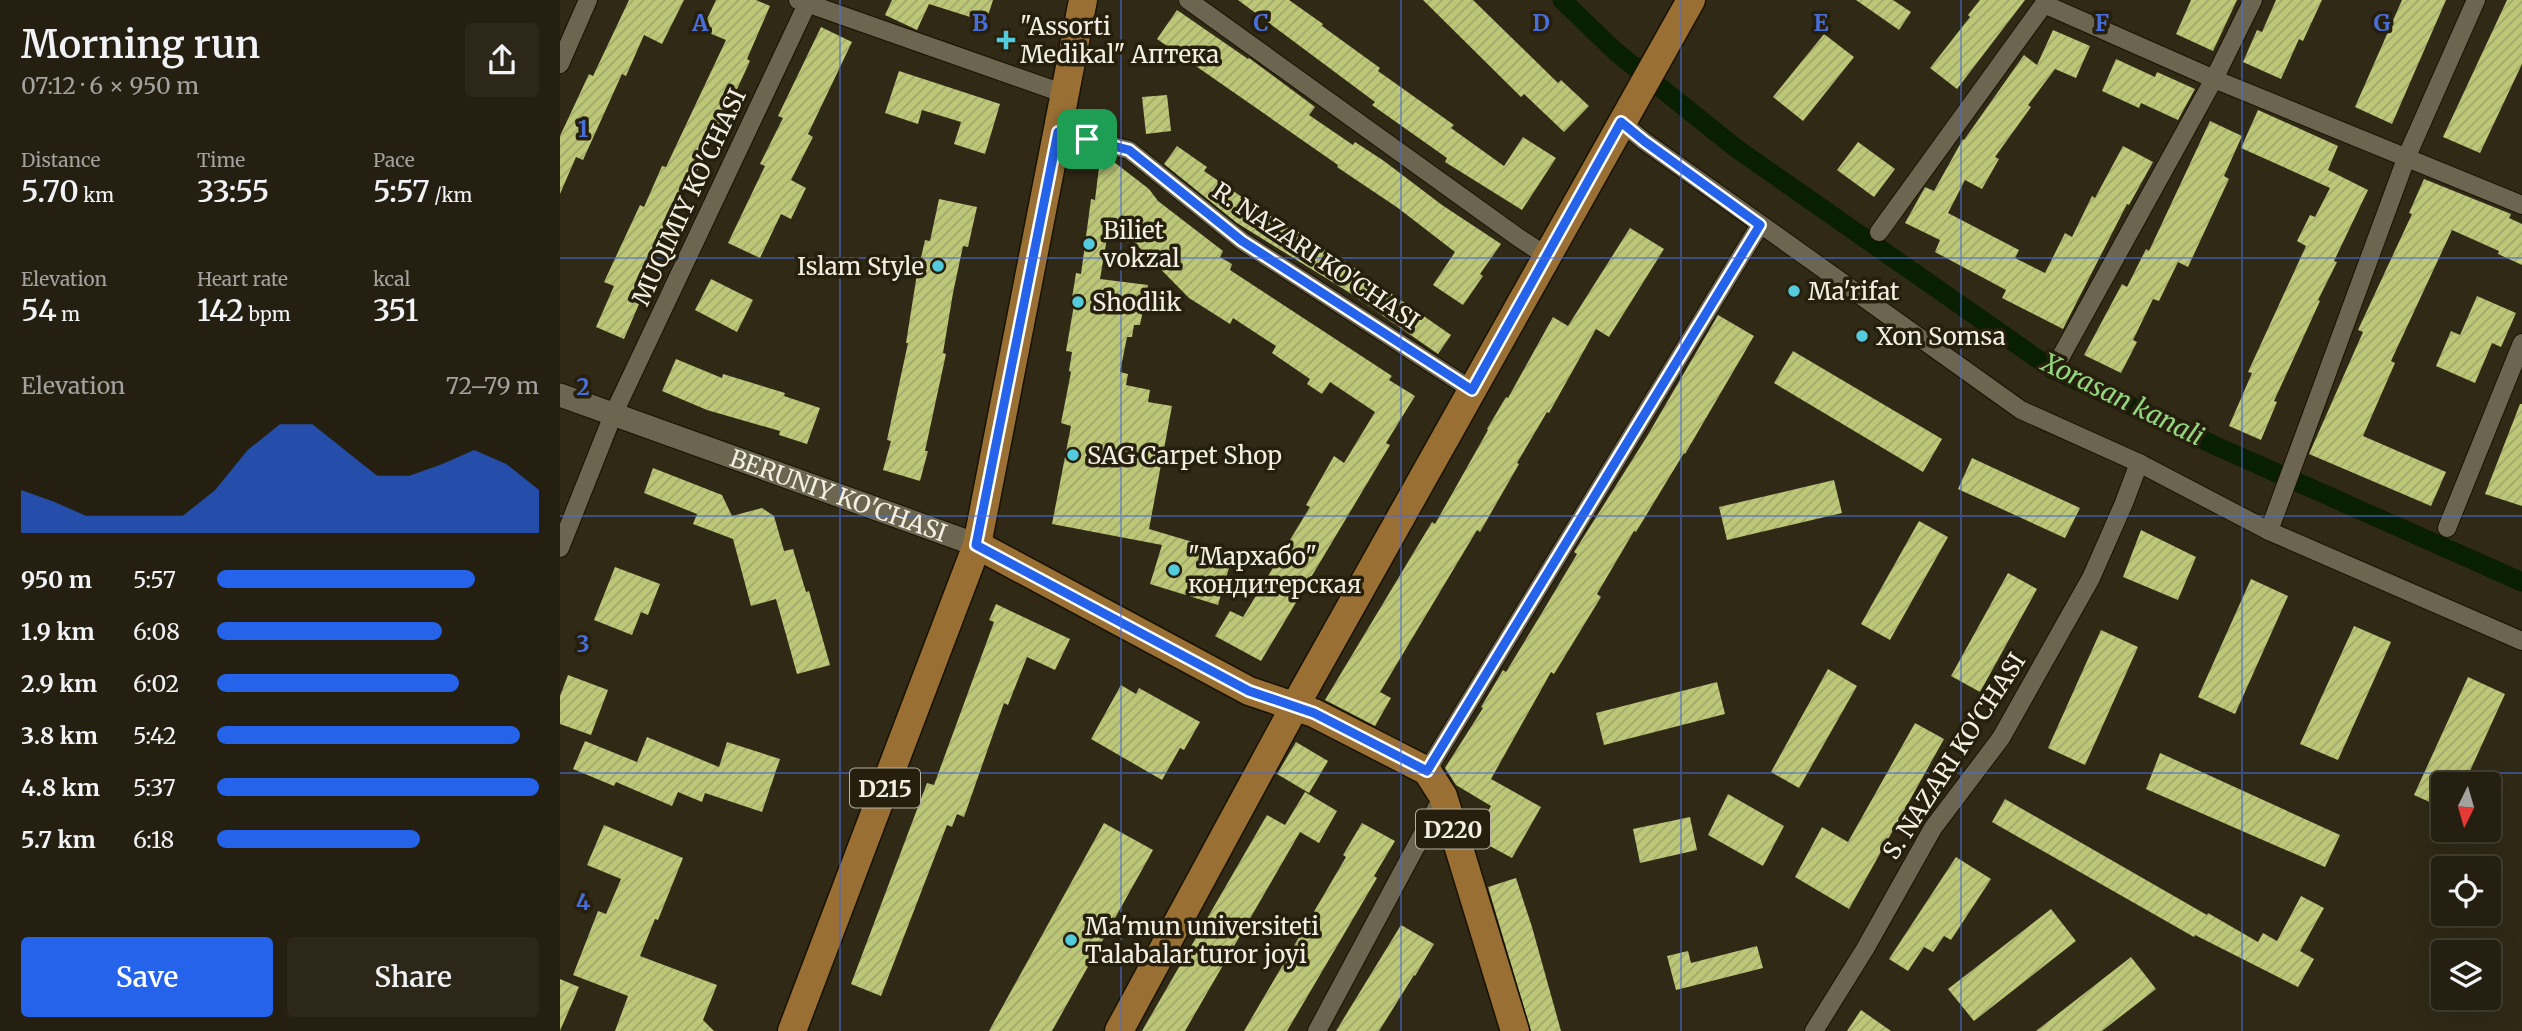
<!DOCTYPE html>
<html lang="en">
<head>
<meta charset="utf-8">
<style>
	:root { --surface:#241f10; --page:#2c2719; --text:#f1f3f6; --muted:#a3a29f; --line:#413d30; --accent:#2563eb }
	body { margin:0; font-family:Merriweather,serif; background:var(--page); color:var(--text); height:100vh; display:flex; flex-direction:column; font-size:26px; white-space:nowrap }
	* { box-sizing:border-box; margin:0 }
	p { font-size:23px; color:var(--muted) }
	.icon { flex:none; width:38px; height:38px; fill:none; stroke:currentColor; stroke-width:2; stroke-linecap:round; stroke-linejoin:round }
	.map { position:relative; flex:1; overflow:hidden }
	.details { display:flex; flex-direction:column; background:var(--surface); width:560px }
	.details>* { flex:none }
	.needle { width:46px; rotate:185deg }
	.tools { position:absolute; left:1871px; top:772px; display:grid; gap:14px }
	.tools a { display:grid; place-items:center; width:70px; height:70px; border-radius:7px; background:var(--surface); box-shadow:0 7px 28px #0002,0 0 0 2px var(--line); font-size:35px }
	.pin { position:absolute; display:grid; place-items:center; width:60px; height:60px; color:#fff; margin:-30px; border-radius:14px; box-shadow:0 4px 10px #0006 }
	.round { display:grid; place-items:center; flex:none; width:74px; height:74px; border-radius:7px; background:var(--page) }
	.overview { display:flex; align-items:center; justify-content:space-between; height:119px; padding:0 21px }
	h1 { font-size:38px; font-weight:600; line-height:52px }
	.figures { display:grid; grid-template-columns:repeat(3,1fr); gap:10px; height:119px; padding:7px 21px }
	.figures div { display:grid; align-content:center }
	.figures b { font-size:30px; font-weight:600 }
	.figures small { font-size:19px; font-weight:400 }
	.figures p { font-size:19px }
	.chart { height:196px; padding:14px 21px }
	.chart p { display:flex; justify-content:space-between }
	.chart svg { width:100%; height:126px; margin-top:7px; fill:var(--accent); opacity:.7 }
	.cta { display:flex; gap:14px; margin-top:auto; padding:14px 21px }
	.cta a { flex:1; height:80px; border-radius:7px; background:var(--accent); color:#fff; font-size:28px; font-weight:600; line-height:80px; text-align:center }
	.cta a+a { background:var(--page); color:var(--text) }
	ul { padding:0 21px; list-style:none; font-size:23px }
	li { display:grid; grid-template-columns:112px 84px 1fr; align-items:center; height:52px }
	li i { height:18px; border-radius:9px; background:var(--accent) }
	main { display:flex; flex:1; min-height:0 }
	.map>svg:first-child { display:block }
</style>
</head>
<body>
<main>
<section class="details">
<div class="overview"><div><h1>Morning run</h1><p>07:12 · 6 × 950 m</p></div><a class="round"><svg class="icon" aria-label="share" viewBox="0 0 24 24"><path d="M12 15V3M7 8l5-5 5 5M5 13v7h14v-7"/></svg></a></div>
<div class="figures">
<div><p>Distance</p><b>5.70<small> km</small></b></div>
<div><p>Time</p><b>33:55</b></div>
<div><p>Pace</p><b>5:57<small> /km</small></b></div>
</div>
<div class="figures">
<div><p>Elevation</p><b>54<small> m</small></b></div>
<div><p>Heart rate</p><b>142<small> bpm</small></b></div>
<div><p>kcal</p><b>351</b></div>
</div>
<div class="chart"><p><span>Elevation</span>72–79 m</p>
<svg viewBox="0 0 160 44" preserveAspectRatio="none"><path d="M0 44V29L10 33L20 38L30 38L40 38L50 38L60 29L70 15L80 6L90 6L100 15L110 24L120 24L130 20L140 15L150 20L160 29V44z"/></svg>
</div>
<ul>
<li><b>950 m</b>5:57<i style="width:80%"></i></li>
<li><b>1.9 km</b>6:08<i style="width:70%"></i></li>
<li><b>2.9 km</b>6:02<i style="width:75%"></i></li>
<li><b>3.8 km</b>5:42<i style="width:94%"></i></li>
<li><b>4.8 km</b>5:37<i style="width:100%"></i></li>
<li><b>5.7 km</b>6:18<i style="width:63%"></i></li>
</ul>
<div class="cta"><a>Save</a><a>Share</a></div>
</section>
<div class="map">
<svg width="1962" height="1031" viewBox="0 0 1962 1031">
	<defs>
		<pattern id="building-hatch" width="6" height="6" patternUnits="userSpaceOnUse" patternTransform="scale(1.75)"><rect width="6" height="6" fill="#bdc778"/><path d="M-1 1l2-2M0 6l6-6M5 7l2-2" fill="none" stroke="#a0a76b"/></pattern>
	</defs>
	<rect width="100%" height="100%" fill="#302916"/>
	<g fill="none" stroke-linecap="round" stroke-linejoin="round">
		<path stroke="#081f01" stroke-width="19" d="M 1002,0 L 1056,52 L 1177,149 L 1492,369 L 1656,446 L 1962,582"/>
	</g>
	<g fill="url(#building-hatch)">
		<path d="M 69,0 L 124,0 L 102,44 L 84,35 L 66,76 L 62,74 L 23,160 L 16,157 L 0,194 L 0,136 L 29,74 L 33,76 Z"/>
		<path d="M 156,0 L 196,0 L 210,6 L 187,59 L 190,61 L 155,137 L 152,136 L 136,174 L 132,172 L 114,213 L 110,211 L 93,252 L 90,251 L 69,300 L 79,304 L 64,339 L 36,327 L 54,286 L 44,282 L 80,205 L 84,207 L 102,166 L 106,167 L 166,40 L 142,30 Z"/>
		<path d="M 332,0 L 433,0 L 426,22 L 369,4 L 357,30 L 325,15 Z"/>
		<path d="M 678,0 L 729,0 L 763,24 L 762,26 L 820,68 L 818,71 L 894,125 L 891,128 L 944,166 L 963,137 L 996,158 L 962,210 L 885,162 L 887,158 L 812,105 L 815,102 Z"/>
		<path d="M 863,0 L 913,0 L 998,83 L 1001,80 L 1029,106 L 1004,132 L 964,94 L 961,97 Z"/>
		<path d="M 1296,0 L 1333,0 L 1351,12 L 1339,30 Z"/>
		<path d="M 1420,0 L 1465,0 L 1397,89 L 1370,68 L 1410,17 L 1408,15 Z"/>
		<path d="M 1631,0 L 1677,0 L 1653,51 L 1616,34 Z"/>
		<path d="M 1716,0 L 1762,0 L 1743,41 L 1739,39 L 1721,79 L 1683,62 L 1697,30 L 1702,32 Z"/>
		<path d="M 1842,0 L 1886,0 L 1832,124 L 1795,107 Z"/>
		<path d="M 1947,0 L 1962,0 L 1962,64 L 1920,153 L 1883,137 Z"/>
		<path d="M 617,10 L 688,59 L 689,58 L 755,107 L 749,115 L 793,145 L 795,142 L 824,161 L 882,205 L 941,244 L 920,274 L 923,276 L 903,305 L 873,285 L 895,252 L 838,208 L 777,167 L 778,165 L 597,39 Z"/>
		<path d="M 261,27 L 292,42 L 248,134 L 253,137 L 231,180 L 246,188 L 231,219 L 221,214 L 200,258 L 168,243 L 205,166 L 200,164 L 223,118 L 218,116 Z"/>
		<path d="M 1493,30 L 1530,46 L 1516,78 L 1495,69 L 1468,105 L 1471,107 L 1435,157 L 1439,159 L 1422,189 L 1405,180 L 1388,213 L 1459,250 L 1455,258 L 1485,273 L 1505,233 L 1512,237 L 1532,196 L 1535,198 L 1563,146 L 1593,162 L 1569,205 L 1567,204 L 1503,329 L 1442,298 L 1446,290 L 1375,252 L 1380,240 L 1345,223 L 1365,187 L 1374,191 L 1403,139 L 1404,140 L 1464,55 L 1477,65 Z"/>
		<path d="M 1264,34 L 1294,57 L 1243,121 L 1213,97 Z"/>
		<path d="M 1556,59 L 1595,77 L 1597,72 L 1635,89 L 1618,120 L 1581,103 L 1579,108 L 1542,91 Z"/>
		<path d="M 339,71 L 440,104 L 425,154 L 394,144 L 401,122 L 362,110 L 358,124 L 325,113 Z"/>
		<path d="M 607,95 L 611,131 L 586,134 L 582,97 Z"/>
		<path d="M 1698,110 L 1778,146 L 1768,170 L 1808,190 L 1774,261 L 1777,262 L 1758,300 L 1760,301 L 1714,401 L 1717,402 L 1701,440 L 1669,426 L 1692,373 L 1688,372 L 1746,246 L 1737,241 L 1750,215 L 1755,217 L 1770,188 L 1681,148 Z"/>
		<path d="M 1650,121 L 1682,136 L 1664,176 L 1669,179 L 1628,267 L 1618,262 L 1599,301 L 1593,299 L 1573,340 L 1577,342 L 1561,373 L 1524,355 L 1562,284 L 1567,287 L 1586,249 L 1589,251 Z"/>
		<path d="M 1298,142 L 1335,169 L 1314,197 L 1277,170 Z"/>
		<path d="M 617,146 L 647,167 L 644,171 L 695,206 L 735,232 L 736,230 L 772,255 L 773,253 L 891,335 L 878,354 L 790,293 L 677,223 L 604,164 Z"/>
		<path d="M 540,159 L 554,162 L 589,189 L 598,201 L 663,251 L 660,257 L 672,264 L 670,270 L 832,376 L 829,380 L 855,396 L 826,443 L 830,445 L 701,661 L 655,636 L 670,611 L 683,617 L 750,507 L 746,505 L 774,456 L 784,463 L 815,412 L 770,382 L 762,394 L 747,384 L 750,379 L 712,353 L 716,346 L 673,318 L 670,324 L 629,298 L 571,239 L 568,243 L 548,232 L 540,279 L 588,285 L 580,325 L 574,325 L 572,337 L 567,337 L 560,372 L 568,374 L 566,385 L 590,390 L 588,402 L 612,406 L 589,529 L 673,554 L 658,605 L 590,584 L 602,545 L 492,524 L 511,426 L 501,423 L 511,372 L 509,371 L 512,352 L 506,351 L 515,299 L 512,298 L 516,273 L 521,274 L 531,199 L 535,200 Z"/>
		<path d="M 1864,179 L 1951,214 L 1949,218 L 1962,224 L 1962,265 L 1938,254 L 1939,251 L 1892,230 L 1831,361 L 1835,363 L 1803,436 L 1886,472 L 1871,506 L 1749,454 L 1803,332 L 1798,330 L 1852,214 L 1849,213 Z"/>
		<path d="M 379,199 L 417,207 L 408,247 L 403,246 L 393,293 L 383,353 L 386,354 L 365,451 L 368,451 L 360,481 L 323,470 L 331,441 L 327,440 L 348,343 L 346,343 L 356,280 L 365,240 L 370,241 Z"/>
		<path d="M 1070,228 L 1104,249 L 1049,337 L 1036,329 L 989,413 L 987,412 L 957,463 L 959,464 L 920,532 L 917,530 L 820,692 L 831,698 L 815,726 L 765,700 L 872,522 L 875,524 L 928,430 L 927,429 L 946,397 L 948,398 L 993,317 L 1008,326 Z"/>
		<path d="M 151,279 L 193,300 L 177,332 L 135,310 Z"/>
		<path d="M 1917,296 L 1956,313 L 1941,347 L 1932,343 L 1915,383 L 1876,366 L 1891,331 L 1900,335 Z"/>
		<path d="M 1158,315 L 1194,336 L 1125,454 L 1124,453 L 1076,532 L 1074,531 L 1037,594 L 1041,597 L 994,674 L 991,672 L 931,779 L 981,807 L 952,858 L 913,837 L 931,806 L 896,785 L 885,768 L 923,708 L 921,707 L 943,670 L 946,672 L 980,616 L 1017,554 L 1014,552 L 1086,438 Z"/>
		<path d="M 1233,351 L 1382,439 L 1363,472 L 1214,383 Z"/>
		<path d="M 116,359 L 162,378 L 163,374 L 225,393 L 224,396 L 260,408 L 247,444 L 219,435 L 220,431 L 147,410 L 102,391 Z"/>
		<path d="M 1960,404 L 1962,404 L 1962,506 L 1925,494 Z"/>
		<path d="M 1412,458 L 1520,508 L 1505,538 L 1398,489 Z"/>
		<path d="M 93,468 L 162,495 L 172,516 L 202,508 L 214,516 L 224,551 L 233,549 L 246,592 L 249,591 L 270,665 L 237,674 L 216,599 L 191,606 L 173,539 L 133,524 L 137,514 L 84,493 Z"/>
		<path d="M 1274,480 L 1282,513 L 1167,540 L 1159,507 Z"/>
		<path d="M 1359,521 L 1388,537 L 1330,640 L 1301,624 Z"/>
		<path d="M 1581,530 L 1636,557 L 1618,600 L 1563,577 Z"/>
		<path d="M 55,567 L 100,584 L 88,615 L 81,612 L 72,635 L 34,620 Z"/>
		<path d="M 1448,573 L 1477,589 L 1420,692 L 1391,676 Z"/>
		<path d="M 1691,579 L 1728,596 L 1675,714 L 1638,697 Z"/>
		<path d="M 436,604 L 510,639 L 495,670 L 467,657 L 448,705 L 444,703 L 404,817 L 397,814 L 392,827 L 387,825 L 321,996 L 291,984 L 367,783 L 374,785 L 434,622 L 429,620 Z"/>
		<path d="M 1794,626 L 1831,642 L 1778,760 L 1740,744 Z"/>
		<path d="M 1541,630 L 1578,647 L 1525,765 L 1488,748 Z"/>
		<path d="M 1268,669 L 1297,686 L 1239,788 L 1211,772 Z"/>
		<path d="M 8,675 L 48,690 L 31,735 L 0,724 L 0,696 Z"/>
		<path d="M 1908,677 L 1945,694 L 1904,784 L 1883,784 L 1883,808 L 1854,795 Z"/>
		<path d="M 1157,682 L 1165,714 L 1044,745 L 1036,713 Z"/>
		<path d="M 561,685 L 576,694 L 579,688 L 640,722 L 624,750 L 620,748 L 602,780 L 531,739 Z"/>
		<path d="M 1355,723 L 1384,739 L 1289,909 L 1235,877 L 1262,827 L 1288,842 Z"/>
		<path d="M 87,737 L 159,767 L 167,742 L 220,759 L 202,812 L 145,793 L 142,802 L 118,792 L 112,806 L 56,782 L 54,786 L 13,769 L 25,741 L 77,762 Z"/>
		<path d="M 736,742 L 768,761 L 749,793 L 717,774 Z"/>
		<path d="M 1600,753 L 1780,835 L 1765,867 L 1586,789 Z"/>
		<path d="M 745,792 L 777,811 L 759,843 L 740,832 L 625,1031 L 582,1031 L 707,815 L 725,825 Z"/>
		<path d="M 1168,794 L 1224,826 L 1203,866 L 1148,835 Z"/>
		<path d="M 1445,799 L 1647,915 L 1648,913 L 1698,942 L 1703,933 L 1717,941 L 1741,896 L 1764,908 L 1740,951 L 1754,959 L 1738,987 L 1635,935 L 1634,937 L 1432,822 Z"/>
		<path d="M 1130,817 L 1137,850 L 1080,863 L 1073,829 Z"/>
		<path d="M 544,823 L 593,850 L 492,1031 L 429,1031 Z"/>
		<path d="M 802,823 L 835,841 L 814,876 L 817,878 L 727,1031 L 684,1031 L 786,857 L 783,855 Z"/>
		<path d="M 44,825 L 123,858 L 98,920 L 95,919 L 80,956 L 157,985 L 143,1020 L 154,1031 L 55,1031 L 68,996 L 13,975 L 38,911 L 46,914 L 61,879 L 27,865 Z"/>
		<path d="M 1396,857 L 1431,879 L 1391,940 L 1384,936 L 1373,952 L 1364,947 L 1348,971 L 1329,959 Z"/>
		<path d="M 956,878 L 972,927 L 1001,1031 L 971,1031 L 928,887 Z"/>
		<path d="M 1491,909 L 1516,941 L 1414,1021 L 1388,989 Z"/>
		<path d="M 841,925 L 874,944 L 855,976 L 854,975 L 819,1031 L 776,1031 Z"/>
		<path d="M 1197,946 L 1203,968 L 1116,990 L 1107,956 L 1128,951 L 1131,963 Z"/>
		<path d="M 1571,957 L 1596,989 L 1542,1031 L 1476,1031 Z"/>
		<path d="M 0,979 L 19,987 L 0,1031 Z"/>
		<path d="M 1301,1010 L 1331,1031 L 1287,1031 Z"/>
	</g>
	<g fill="none" stroke-linecap="round" stroke-linejoin="round">
		<defs>
			<g id="minor">
				<path d="M 238,0 L 505,94"/>
				<path d="M 628,0 L 959,238 L 988,257"/>
				<path d="M 1484,4 L 1654,79 L 1962,205"/>
				<path d="M 0,64 L 28,0"/>
				<path d="M 1061,122 L 1084,141 L 1461,410 L 1579,463 L 1709,531 L 1962,641"/>
				<path d="M 498,132 L 569,150 L 682,241 L 912,390"/>
				<path d="M 1319,232 L 1487,0"/>
				<path d="M 1500,358 L 1654,79 L 1693,0"/>
				<path d="M 1887,528 L 1962,343"/>
				<path d="M 1709,531 L 1847,156 L 1916,0"/>
				<path d="M 0,548 L 53,415 L 249,0"/>
				<path d="M 867,771 L 1200,225"/>
				<path d="M 757,1031 L 883,796"/>
				<path d="M 1254,1031 L 1305,949 L 1373,828 L 1441,738 L 1531,578 L 1564,503 L 1579,463"/>
			</g>
			<g id="tertiary">
				<path id="s1" d="M 0,395 L 417,545"/>
			</g>
			<g id="primary">
				<path d="M 417,545 L 689,691 L 754,713 L 867,771 L 883,796 L 955,1031"/>
				<path d="M 232,1031 L 417,545 L 523,0"/>
				<path d="M 559,1031 L 735,706 L 1131,0"/>
			</g>
		</defs>
		<use href="#minor" stroke="#181202" stroke-width="20"/>
		<use href="#tertiary" stroke="#181202" stroke-width="25"/>
		<use href="#primary" stroke="#181202" stroke-width="31"/>
		<use href="#minor" stroke="#6c6550" stroke-width="18"/>
		<use href="#tertiary" stroke="#6c6550" stroke-width="23"/>
		<use href="#primary" stroke="#996f34" stroke-width="28"/>
	</g>
	<g fill="none" stroke-linecap="round" stroke-linejoin="round">
		<defs>
			<path id="route" d="M 1061,122 L 1084,141 L 1200,225 L 867,771 L 754,713 L 689,691 L 416,545 L 498,132 L 569,150 L 682,241 L 912,390 Z"/>
		</defs>
		<use href="#route" stroke="#fff" stroke-width="14"/>
		<use href="#route" stroke="#2563eb" stroke-width="9"/>
	</g>
	<path fill="none" stroke="#486eda" stroke-width="2" stroke-opacity="0.55" d="M 280,0 L 280,1031M 561,0 L 561,1031M 841,0 L 841,1031M 1121,0 L 1121,1031M 1401,0 L 1401,1031M 1682,0 L 1682,1031M 0,258 L 1962,258M 0,516 L 1962,516M 0,773 L 1962,773"/>
	<g fill="#54cadd" stroke="#261f0d" stroke-width="2.5">
		<path d="M442.5 29.5h7v7h7v7h-7v7h-7v-7h-7v-7h7z"/>
		<circle cx="529" cy="244" r="7"/>
		<circle cx="378" cy="266" r="7"/>
		<circle cx="1234" cy="291" r="7"/>
		<circle cx="518" cy="302" r="7"/>
		<circle cx="1302" cy="336" r="7"/>
		<circle cx="513" cy="455" r="7"/>
		<circle cx="614" cy="570" r="7"/>
		<circle cx="511" cy="940" r="7"/>
	</g>
	<g text-anchor="middle" dominant-baseline="central" stroke-width="7" stroke-linejoin="round" paint-order="stroke">
		<g fill="#261f0d" stroke="#b6b1a3" stroke-width="2">
			<rect x="290" y="768.5" width="70" height="39" rx="5"/>
			<rect x="856" y="809.5" width="74" height="39" rx="5"/>
		</g>
		<g font-size="23" font-weight="bold" fill="#f3efe3">
			<text x="325" y="788">D215</text>
			<text x="893" y="829">D220</text>
		</g>
		<g font-size="24" fill="#f3efe3" stroke="#261f0d" text-anchor="start">
			<text x="460" y="26">"Assorti<tspan x="460" dy="28">Medikal" Аптека</tspan></text>
			<text x="543" y="230">Biliet<tspan x="543" dy="28">vokzal</tspan></text>
			<text x="364" y="266" text-anchor="end">Islam Style</text>
			<text x="1248" y="291">Ma'rifat</text>
			<text x="532" y="302">Shodlik</text>
			<text x="1316" y="336">Xon Somsa</text>
			<text x="527" y="455">SAG Carpet Shop</text>
			<text x="628" y="556">"Мархабо"<tspan x="628" dy="28">кондитерская</tspan></text>
			<text x="525" y="926">Ma'mun universiteti<tspan x="525" dy="28">Talabalar turor joyi</tspan></text>
		</g>
		<g font-size="24" fill="#f3efe3" stroke="#261f0d">
			<text transform="translate(129 197) rotate(-65)">MUQIMIY KO'CHASI</text>
			<text transform="translate(756 256) rotate(34)">R. NAZARI KO'CHASI</text>
			<text stroke="none"><textPath href="#s1" startOffset="296">BERUNIY KO'CHASI</textPath></text>
			<text transform="translate(1394 756) rotate(-57)">S. NAZARI KO'CHASI</text>
		</g>
		<g font-size="26" font-style="italic" fill="#94d680" stroke="#261f0d">
			<text transform="translate(1563 399) rotate(26)">Xorasan kanali</text>
		</g>
	</g>
	<g font-size="23" text-anchor="middle" font-weight="bold" fill="#486eda" stroke="#261f0d" stroke-width="7" stroke-linejoin="round" paint-order="stroke">
		<text x="140" y="31">A</text>
		<text x="420" y="31">B</text>
		<text x="701" y="31">C</text>
		<text x="981" y="31">D</text>
		<text x="1261" y="31">E</text>
		<text x="1542" y="31">F</text>
		<text x="1822" y="31">G</text>
		<text x="23" y="137">1</text>
		<text x="23" y="395">2</text>
		<text x="23" y="652">3</text>
		<text x="23" y="910">4</text>
	</g>
</svg>
<div class="tools">
<a><svg class="needle" viewBox="-14 -14 28 28"><path d="M0-13l5 13h-10z" fill="#e53935"/><path d="M0 13l5-13h-10z" fill="#a3a29f"/></svg></a>
<a><svg class="icon" aria-label="locate" viewBox="0 0 24 24"><circle cx="12" cy="12" r="6"/><path d="M12 2v4M12 18v4M2 12h4M18 12h4"/></svg></a>
<a><svg class="icon" aria-label="layers" viewBox="0 0 24 24"><path d="M12 4l9 5-9 5-9-5zM3 14l9 5 9-5"/></svg></a>
</div>
<div class="pin" style="left:527px;top:139px;background:#1e9e55"><svg class="icon" aria-label="arrive" viewBox="0 0 24 24"><path d="M6 21V4h12l-3 4 3 4H6"/></svg></div>
</div>
</main>
</body>
</html>
